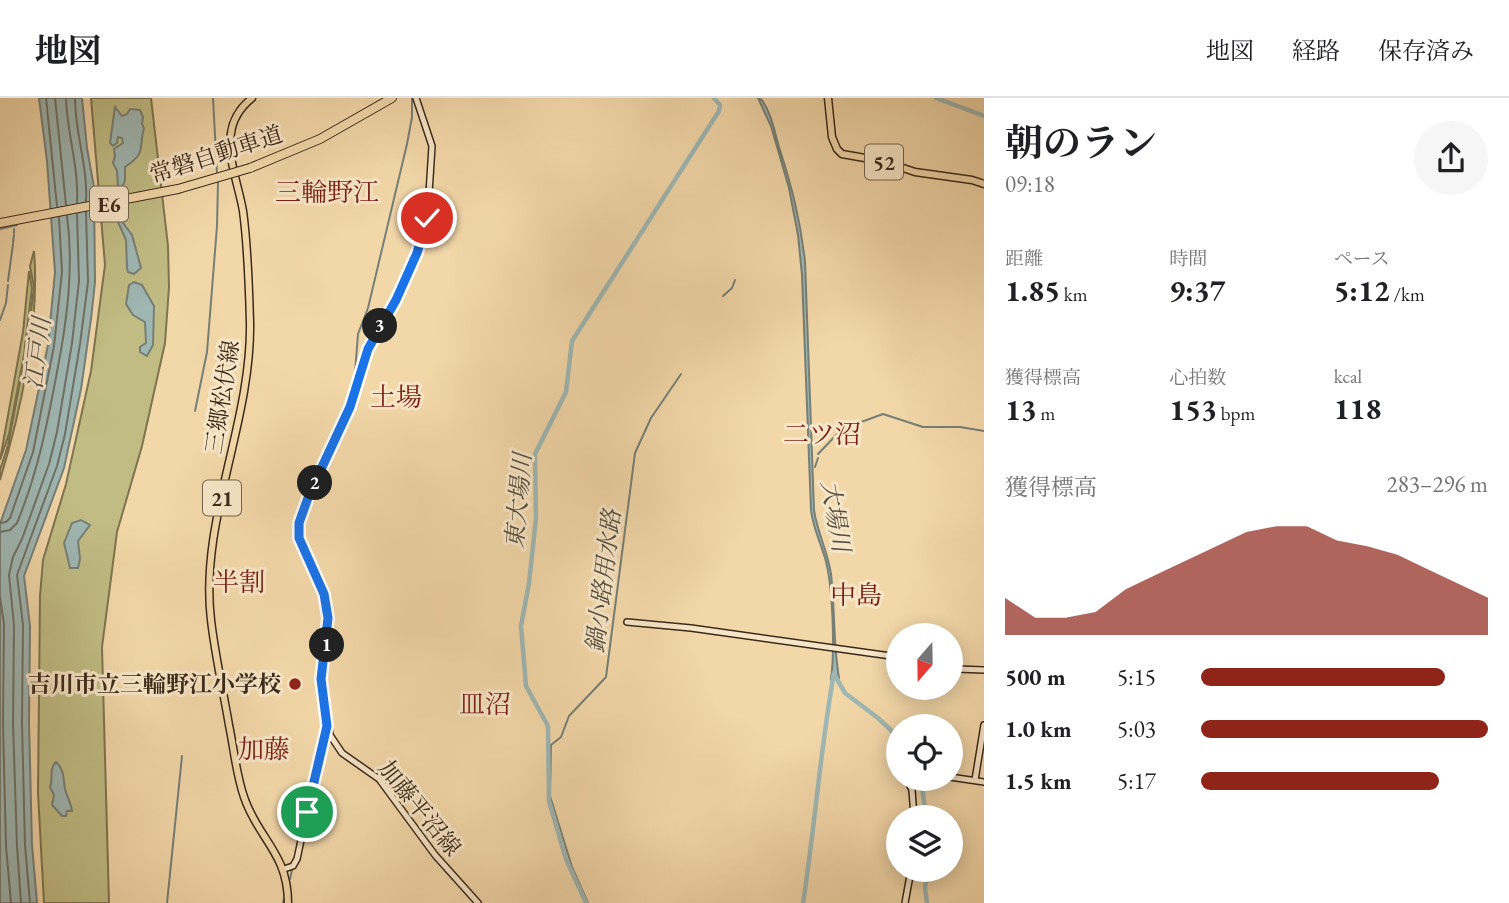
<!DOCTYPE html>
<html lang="ja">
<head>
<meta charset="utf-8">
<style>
	:root { --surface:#fff; --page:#f6f6f6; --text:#202124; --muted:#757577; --line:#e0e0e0; --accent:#8f2418 }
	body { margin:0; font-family:"EB Garamond","Noto Serif JP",serif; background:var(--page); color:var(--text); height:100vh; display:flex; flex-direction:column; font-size:26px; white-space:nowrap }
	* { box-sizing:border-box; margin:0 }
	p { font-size:23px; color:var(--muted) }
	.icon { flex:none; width:38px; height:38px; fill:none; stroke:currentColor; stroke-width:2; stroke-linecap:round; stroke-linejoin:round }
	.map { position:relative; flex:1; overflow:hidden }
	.sheet { display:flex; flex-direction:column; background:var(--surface); width:525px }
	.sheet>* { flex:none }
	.needle { width:46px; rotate:200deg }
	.tools { position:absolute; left:886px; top:525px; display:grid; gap:14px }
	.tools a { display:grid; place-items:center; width:77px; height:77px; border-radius:50%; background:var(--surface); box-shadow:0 4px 18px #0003; font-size:35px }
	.pin { position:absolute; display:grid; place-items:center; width:60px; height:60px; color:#fff; margin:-30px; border:4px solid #fff; border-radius:50%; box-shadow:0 2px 7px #0007 }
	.km { position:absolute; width:35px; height:35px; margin:-18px; border-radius:50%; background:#222; color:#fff; font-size:19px; line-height:35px; text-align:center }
	.round { display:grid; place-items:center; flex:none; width:74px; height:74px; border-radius:37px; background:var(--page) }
	.headline { display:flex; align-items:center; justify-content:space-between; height:119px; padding:0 21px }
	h1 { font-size:38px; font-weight:700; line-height:52px }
	.stats { display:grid; grid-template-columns:repeat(3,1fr); gap:10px; height:119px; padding:7px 21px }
	.stats div { display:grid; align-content:center }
	.stats b { font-size:30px; font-weight:700 }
	.stats small { font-size:19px; font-weight:400 }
	.stats p { font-size:19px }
	.chart { height:196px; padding:14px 21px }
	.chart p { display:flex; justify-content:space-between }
	.chart svg { width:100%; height:126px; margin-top:7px; fill:var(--accent); opacity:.7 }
	ul { padding:0 21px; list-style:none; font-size:23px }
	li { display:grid; grid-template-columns:112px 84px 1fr; align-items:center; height:52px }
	li i { height:18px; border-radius:9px; background:var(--accent) }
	header { display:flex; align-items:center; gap:42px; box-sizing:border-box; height:98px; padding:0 35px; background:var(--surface); border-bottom:2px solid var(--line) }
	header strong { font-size:33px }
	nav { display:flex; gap:38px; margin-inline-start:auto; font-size:24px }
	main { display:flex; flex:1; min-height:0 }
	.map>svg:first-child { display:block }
</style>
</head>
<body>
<header>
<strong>地図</strong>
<nav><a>地図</a><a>経路</a><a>保存済み</a></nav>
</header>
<main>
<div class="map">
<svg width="984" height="805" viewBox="0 0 984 805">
	<rect width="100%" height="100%" fill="#f2d7a9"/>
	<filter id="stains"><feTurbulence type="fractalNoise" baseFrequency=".00286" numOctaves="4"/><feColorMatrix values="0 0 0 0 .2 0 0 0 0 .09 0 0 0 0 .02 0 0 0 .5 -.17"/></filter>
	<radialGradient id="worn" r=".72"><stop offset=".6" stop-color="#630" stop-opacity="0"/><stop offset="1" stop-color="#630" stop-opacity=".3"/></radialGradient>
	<g fill="#c1bc84" stroke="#7e744f" stroke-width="2">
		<path d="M 91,0 L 151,0 L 168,148 L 169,189 L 165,245 L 142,348 L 117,434 L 102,549 L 109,805 L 44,805 L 38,695 L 40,498 L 43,462 L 66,386 L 91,273 L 105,167 Z"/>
		<path d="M 34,153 C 40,226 21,312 0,382 L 0,372 L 8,347 L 26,253 L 34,189 L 30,168 Z"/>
		<path d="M 29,173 L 32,190 L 24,257 L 9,336 L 0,362 L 23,234 Z"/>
	</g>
	<g fill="#9fb7b3" stroke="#777f76" stroke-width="2">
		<path d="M 39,0 L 82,0 L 87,50 L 94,89 L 95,184 L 91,221 L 81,291 L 64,370 L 24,478 L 30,528 L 29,625 L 32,747 L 37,805 L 0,805 L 0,426 L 26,352 L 48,247 L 55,174 L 47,63 Z"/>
		<path d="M 758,0 L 762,2 C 772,17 774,32 779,49 C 792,89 800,121 805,163 L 814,412 C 817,434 828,454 831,476 C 835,510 833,545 839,580 L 831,581 C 835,553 833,487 825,460 C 820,443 813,430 811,412 L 802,177 L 798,137 L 789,90 L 771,28 Z"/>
		<path d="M 115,9 L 122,18 L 127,16 L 130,11 L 140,12 L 143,19 L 142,26 L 144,30 C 138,52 147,54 125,69 L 125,82 L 122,90 L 118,89 L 117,73 L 113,65 L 115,58 L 114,51 L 123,45 L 122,40 L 118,39 L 117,45 L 113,48 L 110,45 Z"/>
		<path d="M 126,113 L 123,125 L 132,137 L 141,170 L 134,176 L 128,174 L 127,170 L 126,142 L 118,124 L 122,114 Z"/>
		<path d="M 134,184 L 142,187 L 154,208 L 153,247 L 147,258 L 140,254 L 140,249 L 146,245 L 145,224 L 133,217 L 126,206 L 129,187 Z"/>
		<path d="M 81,422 L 90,427 L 78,443 L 80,461 L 78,470 L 70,470 L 64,445 L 72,425 Z"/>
		<path d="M 56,664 C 65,672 63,682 65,691 C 67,699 71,705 72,713 L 67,713 L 66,718 L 62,718 L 52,707 L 54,697 L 50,689 C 54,680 48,672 56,664 Z"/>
	</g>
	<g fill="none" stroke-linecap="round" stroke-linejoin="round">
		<g stroke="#6e7166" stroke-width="2">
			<path d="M 46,0 L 57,108"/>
			<path d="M 55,0 L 66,107"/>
			<path d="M 66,0 C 67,35 79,70 77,104"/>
			<path d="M 75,0 C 75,35 88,69 86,103"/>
			<path d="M 0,425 L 6,424 L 10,420 L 33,354 L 54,248 L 62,174 L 59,120"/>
			<path d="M 0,434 L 10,432 L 17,425 C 38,374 47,327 57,274 C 67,223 74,170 67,118"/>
			<path d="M 0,499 L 4,526 L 3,625 L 6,748 L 11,805"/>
			<path d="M 21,805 L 17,748 L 13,625 L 14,527 L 9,477 L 13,459 L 22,441 L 49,366 L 57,334 L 72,245 L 79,183 L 77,116"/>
			<path d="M 30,805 L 25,747 L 22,625 L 23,527 L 17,477 L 57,368 L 65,336 L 80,246 L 88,184 L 86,114"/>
		</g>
		<g stroke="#777f76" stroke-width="2">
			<path d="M 213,0 L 217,75"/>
			<path d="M 0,131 L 17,127"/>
			<path d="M 14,131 L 14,135"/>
			<path d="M 13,144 L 14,137"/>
			<path d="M 8,183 L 13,146"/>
			<path d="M 723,198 L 732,190 L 735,182"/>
			<path d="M 0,222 L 6,205 L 8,187"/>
			<path d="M 354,288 L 358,236 L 368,210 L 407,46 L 412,19 L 412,0"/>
			<path d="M 195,313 L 207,254 L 217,128 L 218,84"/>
			<path d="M 818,356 L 842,331 L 883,316 L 923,329 L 960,329 L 984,333"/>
			<path d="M 815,369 L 818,360"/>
			<path d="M 296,425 L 296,439 L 301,450"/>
			<path d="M 290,781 L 292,772"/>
			<path d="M 167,805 L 182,658"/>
			<path d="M 283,805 L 284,801"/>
			<path d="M 588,805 L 572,769 L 550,698 L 551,647 L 561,639 L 569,618 L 606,579 L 635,355 L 651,320 L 681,276"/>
		</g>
		<g stroke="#9fb7b3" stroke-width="4.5">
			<path d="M 936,0 L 984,18"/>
			<path d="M 834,576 L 845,595 L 878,620 L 898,639"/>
			<path d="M 921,681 L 926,719"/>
			<path d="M 927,772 L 925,790 L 927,805"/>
			<path d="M 586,805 L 566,761 L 549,703 L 548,628 L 526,588 L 521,528 L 529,485 L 536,420 L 535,356 L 566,294 L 572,243 L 719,13 L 720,7 L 714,0"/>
			<path d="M 803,805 C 815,729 820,652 834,575"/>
		</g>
		<defs>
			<g id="secondary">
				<path d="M 416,0 L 432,48 L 428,111 L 423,140 L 396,202 L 367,251 L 350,309 L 306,404 L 299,425 L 298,437 L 321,490 L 327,509 L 327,543 L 321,581 L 330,637 L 342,655 L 379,681 L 435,757 L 478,805"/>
				<path d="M 627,524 L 691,530 L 898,559"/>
				<path d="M 950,568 L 957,571 L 984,572"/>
				<path d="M 950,679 L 984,684"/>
				<path d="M 907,681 L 912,692 L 914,719"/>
				<path d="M 975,682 L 984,627"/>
				<path d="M 284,771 L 293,768 L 297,761 L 316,672 L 327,631"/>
				<path d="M 905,805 L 911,772"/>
			</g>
			<g id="primary">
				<path d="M 252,0 C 241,9 233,20 231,35 C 227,60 239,89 243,113 C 248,150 249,188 250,224 C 252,324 199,424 211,522 C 215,557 223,592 229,627 C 234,651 236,676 244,699 C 258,741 288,755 288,805"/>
				<path d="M 828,0 L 832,39 L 837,51 L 842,56 L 882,63 L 915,74 L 972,82 L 984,86"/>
			</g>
			<g id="highway">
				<path d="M 250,70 L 320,41 L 392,0"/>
				<path d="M 0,125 L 178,91"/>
			</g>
		</defs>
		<use href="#secondary" stroke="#3c2b1a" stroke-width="8"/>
		<use href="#primary" stroke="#3c2b1a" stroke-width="9"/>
		<use href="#highway" stroke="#3c2b1a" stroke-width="10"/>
		<use href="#secondary" stroke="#f7e5c7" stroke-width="5"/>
		<use href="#primary" stroke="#f2d7a9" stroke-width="6"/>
		<use href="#highway" stroke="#f2d7a9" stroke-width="8"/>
		<defs>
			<path id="highway-bridge" d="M 178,91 L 250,70"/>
		</defs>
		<use href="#highway-bridge" stroke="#3c2b1a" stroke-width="10" stroke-linecap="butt"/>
		<use href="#highway-bridge" stroke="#f2d7a9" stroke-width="8"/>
	</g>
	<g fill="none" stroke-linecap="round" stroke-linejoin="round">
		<defs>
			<path id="route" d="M 307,714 L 327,628 L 321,581 L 328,520 L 324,496 L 299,440 L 299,425 L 309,397 L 350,309 L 368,251 L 396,202 L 417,155 L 427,120"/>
		</defs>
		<use href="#route" stroke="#fff" stroke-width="14"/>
		<use href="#route" stroke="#1a73e8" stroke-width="9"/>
	</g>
	<circle fill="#8f2418" stroke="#f7e5c7" stroke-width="2.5" cx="295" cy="586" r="7"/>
	<g text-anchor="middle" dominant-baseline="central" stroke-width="6" stroke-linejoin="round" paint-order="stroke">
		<g fill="#f7e5c7" stroke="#74634e" stroke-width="2">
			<rect x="865" y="46.5" width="38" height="35" rx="5"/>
			<rect x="90" y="88.5" width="38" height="35" rx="5"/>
			<rect x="203" y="382.5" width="38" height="35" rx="5"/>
		</g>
		<g font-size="21" font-weight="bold" fill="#3c2b1a">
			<text x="884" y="64">52</text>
			<text x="109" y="106">E6</text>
			<text x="222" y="400">21</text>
		</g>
		<g font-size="23" fill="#3c2b1a" stroke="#f7e5c7">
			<text transform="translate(216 56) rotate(-18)">常磐自動車道</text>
			<text transform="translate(222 299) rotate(-81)">三郷松伏線</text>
			<text transform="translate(420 710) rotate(51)">加藤平沼線</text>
		</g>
		<g font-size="23" font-weight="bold" fill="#3c2b1a" stroke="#f7e5c7" text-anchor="end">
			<text x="281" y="586">吉川市立三輪野江小学校</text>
		</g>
		<g font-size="24" font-style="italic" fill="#554e40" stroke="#f7e5c7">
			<text transform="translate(37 255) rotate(-83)">江戸川</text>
			<text transform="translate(518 403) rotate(-85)">東大場川</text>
			<text transform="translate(836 418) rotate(80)">大場川</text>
			<text transform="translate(603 483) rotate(-83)">鍋小路用水路</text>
		</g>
		<g font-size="26" fill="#7a1f14" stroke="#f7e5c7">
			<text x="327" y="94">三輪野江</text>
			<text x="396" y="299">土場</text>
			<text x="822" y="336">二ツ沼</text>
			<text x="239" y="484">半割</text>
			<text x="856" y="497">中島</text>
			<text x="485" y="606">皿沼</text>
			<text x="264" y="651">加藤</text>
		</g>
	</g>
	<rect width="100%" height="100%" filter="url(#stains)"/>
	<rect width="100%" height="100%" fill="url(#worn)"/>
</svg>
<div class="tools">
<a><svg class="needle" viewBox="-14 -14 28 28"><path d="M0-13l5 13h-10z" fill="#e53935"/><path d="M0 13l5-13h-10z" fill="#757577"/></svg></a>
<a><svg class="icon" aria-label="locate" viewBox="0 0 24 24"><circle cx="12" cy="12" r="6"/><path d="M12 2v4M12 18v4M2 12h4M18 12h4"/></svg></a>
<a><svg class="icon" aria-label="layers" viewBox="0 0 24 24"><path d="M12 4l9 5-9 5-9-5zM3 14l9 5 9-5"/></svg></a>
</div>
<div class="pin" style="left:307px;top:714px;background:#1e9e55"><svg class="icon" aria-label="arrive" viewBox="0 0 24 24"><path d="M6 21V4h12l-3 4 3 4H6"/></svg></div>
<div class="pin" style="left:427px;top:120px;background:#d93025"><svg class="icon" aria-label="check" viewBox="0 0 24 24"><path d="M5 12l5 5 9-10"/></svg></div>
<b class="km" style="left:327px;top:547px">1</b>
<b class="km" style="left:315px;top:385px">2</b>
<b class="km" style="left:380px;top:228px">3</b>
</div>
<section class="sheet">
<div class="headline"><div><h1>朝のラン</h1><p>09:18</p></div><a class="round"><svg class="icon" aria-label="share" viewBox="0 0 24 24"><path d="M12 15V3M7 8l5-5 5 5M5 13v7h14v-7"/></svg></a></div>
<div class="stats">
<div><p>距離</p><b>1.85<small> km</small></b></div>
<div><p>時間</p><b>9:37</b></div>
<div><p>ペース</p><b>5:12<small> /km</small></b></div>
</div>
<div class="stats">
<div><p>獲得標高</p><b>13<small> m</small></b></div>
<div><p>心拍数</p><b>153<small> bpm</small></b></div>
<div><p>kcal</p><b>118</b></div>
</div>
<div class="chart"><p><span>獲得標高</span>283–296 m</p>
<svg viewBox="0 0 160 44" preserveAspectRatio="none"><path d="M0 44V31L10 38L20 38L30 36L40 28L50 23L60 18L70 13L80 8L90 6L100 6L110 11L120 13L130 16L140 21L150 26L160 31V44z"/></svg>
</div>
<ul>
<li><b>500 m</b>5:15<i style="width:85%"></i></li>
<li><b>1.0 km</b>5:03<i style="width:100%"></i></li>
<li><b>1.5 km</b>5:17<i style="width:83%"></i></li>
</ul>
</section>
</main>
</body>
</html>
